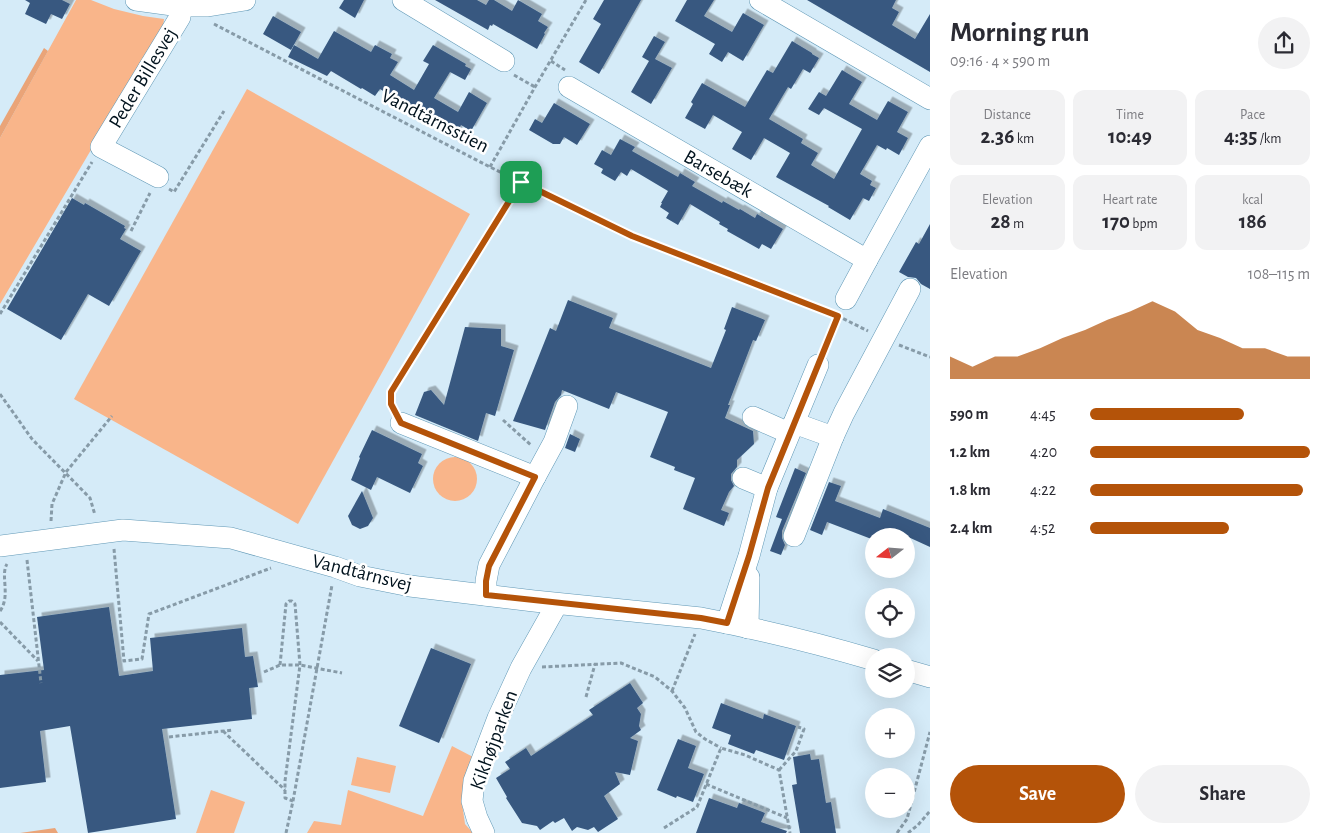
<!DOCTYPE html>
<html lang="en">
<head>
<meta charset="utf-8">
<style>
	:root { --surface:#fff; --page:#f2f2f3; --text:#2b2b33; --muted:#7c7c81; --accent:#b45309 }
	body { margin:0; font-family:"Alegreya Sans",sans-serif; background:var(--page); color:var(--text); height:100vh; display:flex; flex-direction:column; font-size:19px; white-space:nowrap }
	* { box-sizing:border-box; margin:0 }
	p { font-size:16px; color:var(--muted) }
	.icon { flex:none; width:28px; height:28px; fill:none; stroke:currentColor; stroke-width:2; stroke-linecap:round; stroke-linejoin:round }
	.map { position:relative; flex:1; overflow:hidden }
	.panel { display:flex; flex-direction:column; background:var(--surface); width:400px }
	.panel>* { flex:none }
	.needle { width:32px; rotate:253deg }
	.controls { position:absolute; left:865px; top:528px; display:grid; gap:10px }
	.controls a { display:grid; place-items:center; width:50px; height:50px; border-radius:50%; background:var(--surface); box-shadow:0 5px 20px #0002; font-size:25px }
	.pin { position:absolute; display:grid; place-items:center; width:42px; height:42px; color:#fff; margin:-21px; border-radius:10px; box-shadow:0 2px 8px #0006 }
	.round { display:grid; place-items:center; flex:none; width:52px; height:52px; border-radius:26px; background:var(--page) }
	.head { display:flex; align-items:center; justify-content:space-between; height:85px; padding:0 20px }
	h1 { font-size:28px; font-weight:700; line-height:38px }
	.figures { display:grid; grid-template-columns:repeat(3,1fr); gap:8px; height:85px; padding:5px 20px }
	.figures div { display:grid; align-content:center; border-radius:12px; background:var(--page); text-align:center }
	.figures b { font-size:21px; font-weight:700 }
	.figures small { font-size:14px; font-weight:400 }
	.figures p { font-size:14px }
	.chart { height:140px; padding:10px 20px }
	.chart p { display:flex; justify-content:space-between }
	.chart svg { width:100%; height:90px; margin-top:5px; fill:var(--accent); opacity:.7 }
	.button { display:flex; gap:10px; margin-top:auto; padding:10px 20px }
	.button a { flex:1; height:58px; border-radius:30px; background:var(--accent); color:#fff; font-size:20px; font-weight:700; line-height:58px; text-align:center }
	.button a+a { background:var(--page); color:var(--text) }
	ul { padding:0 20px; list-style:none; font-size:16px }
	li { display:grid; grid-template-columns:80px 60px 1fr; align-items:center; height:38px }
	li i { height:12px; border-radius:6px; background:var(--accent) }
	main { display:flex; flex:1; min-height:0 }
	.map>svg:first-child { display:block }
</style>
</head>
<body>
<main>
<div class="map">
<svg width="930" height="833" viewBox="0 0 930 833">
	<defs>
		<filter id="shadow"><feDropShadow dx="4.5" dy="-4.5" stdDeviation="0" flood-color="#0004"/></filter>
	</defs>
	<rect width="100%" height="100%" fill="#d5ebf8"/>
	<g fill="#f9b58a">
		<path d="M 76,0 L 91,0 L 114,9 L 143,16 L 164,19 L 163,28 L 0,304 L 0,138 Z"/>
		<path d="M 247,89 L 470,214 L 298,524 L 74,399 Z"/>
		<circle cx="455" cy="479" r="22"/>
		<path d="M 452,746 L 475,758 L 462,803 L 465,824 L 473,833 L 307,833 L 314,821 L 341,825 L 348,790 L 423,816 Z"/>
		<path d="M 357,757 L 396,766 L 390,793 L 351,785 Z"/>
		<path d="M 211,790 L 245,802 L 234,833 L 196,833 Z"/>
	</g>
	<g fill="#eaa478">
		<path d="M 44,48 L 48,51 L 0,138 L 0,126 Z"/>
		<path d="M 55,828 L 58,833 L 20,833 Z"/>
	</g>
	<g fill="#385980" filter="url(#shadow)">
		<path d="M 25,0 L 62,0 L 70,4 L 62,19 L 51,14 L 46,24 L 25,14 L 30,3 Z"/>
		<path d="M 344,0 L 364,0 L 355,18 L 339,8 Z"/>
		<path d="M 435,0 L 477,0 L 486,5 L 489,0 L 494,0 L 512,11 L 518,0 L 542,14 L 538,21 L 548,27 L 544,33 L 545,34 L 537,49 L 493,24 L 492,26 L 490,25 L 488,30 Z"/>
		<path d="M 604,0 L 641,0 L 599,74 L 579,62 L 601,24 L 593,19 Z"/>
		<path d="M 687,0 L 714,0 L 704,16 L 732,32 L 743,13 L 764,25 L 743,61 L 728,52 L 722,62 L 709,54 L 715,44 L 675,21 Z"/>
		<path d="M 807,0 L 896,0 L 892,8 L 899,12 L 892,25 L 915,39 L 930,14 L 930,72 Z"/>
		<path d="M 273,16 L 301,32 L 291,50 L 263,34 Z"/>
		<path d="M 334,31 L 371,52 L 375,45 L 392,54 L 390,58 L 398,62 L 390,75 L 414,90 L 429,64 L 423,61 L 433,45 L 466,64 L 465,66 L 471,69 L 465,80 L 450,72 L 434,98 L 458,112 L 469,92 L 487,103 L 471,131 L 461,125 L 456,135 L 422,117 L 416,113 L 415,114 L 399,105 L 401,102 L 380,89 L 375,96 L 362,88 L 361,89 L 331,71 L 327,76 L 288,57 L 294,45 L 318,59 Z"/>
		<path d="M 654,36 L 665,42 L 655,59 L 672,68 L 651,104 L 631,92 L 649,61 L 642,57 Z"/>
		<path d="M 792,41 L 812,53 L 812,54 L 819,58 L 810,73 L 803,69 L 791,89 L 788,87 L 769,119 L 803,139 L 801,143 L 818,153 L 811,165 L 834,179 L 862,129 L 824,108 L 819,115 L 808,109 L 819,92 L 826,96 L 842,70 L 862,82 L 849,104 L 877,120 L 888,101 L 908,112 L 897,132 L 908,138 L 899,155 L 887,148 L 886,150 L 877,145 L 860,174 L 872,181 L 870,185 L 876,188 L 869,201 L 863,198 L 850,220 L 828,207 L 829,206 L 776,177 L 790,153 L 764,138 L 751,160 L 732,149 L 742,132 L 713,115 L 705,129 L 685,118 L 693,104 L 691,102 L 702,83 L 745,107 L 767,70 L 773,73 Z"/>
		<path d="M 554,103 L 590,124 L 577,145 L 564,137 L 560,144 L 553,144 L 529,130 L 535,119 L 542,123 Z"/>
		<path d="M 620,139 L 635,147 L 632,151 L 678,177 L 680,173 L 695,182 L 692,186 L 722,203 L 723,201 L 739,210 L 740,209 L 755,218 L 757,214 L 783,229 L 771,249 L 762,244 L 759,249 L 727,231 L 728,229 L 719,224 L 720,222 L 690,204 L 678,225 L 666,218 L 669,213 L 660,207 L 662,203 L 661,203 L 668,191 L 631,169 L 627,176 L 621,172 L 615,181 L 601,173 L 603,169 L 594,164 L 602,150 L 611,155 Z"/>
		<path d="M 72,198 L 84,205 L 85,203 L 125,226 L 124,228 L 126,229 L 120,239 L 141,251 L 109,306 L 88,294 L 61,340 L 7,309 Z"/>
		<path d="M 930,224 L 930,289 L 921,284 L 916,278 L 908,277 L 899,272 L 916,242 L 919,244 Z"/>
		<path d="M 568,300 L 613,318 L 609,328 L 711,368 L 726,330 L 724,329 L 732,307 L 765,320 L 756,341 L 753,340 L 728,405 L 730,405 L 725,418 L 753,431 L 754,444 L 737,460 L 737,467 L 731,474 L 731,480 L 734,486 L 729,492 L 721,510 L 729,513 L 724,526 L 683,509 L 695,478 L 674,470 L 675,467 L 650,457 L 668,412 L 616,392 L 609,409 L 562,390 L 561,395 L 555,402 L 545,430 L 513,421 L 550,328 L 556,331 Z"/>
		<path d="M 465,327 L 501,329 L 501,346 L 514,350 L 495,416 L 486,413 L 478,441 L 415,415 L 424,392 L 431,390 L 444,405 Z"/>
		<path d="M 372,430 L 422,454 L 418,463 L 423,466 L 410,493 L 377,477 L 371,490 L 351,480 L 360,458 L 359,457 Z"/>
		<path d="M 570,434 L 580,439 L 575,452 L 565,448 Z"/>
		<path d="M 795,468 L 806,473 L 782,531 L 782,538 L 785,545 L 781,555 L 770,551 L 782,519 L 776,517 Z"/>
		<path d="M 829,482 L 841,486 L 835,501 L 880,518 L 883,509 L 930,528 L 930,547 L 906,536 L 874,536 L 874,540 L 827,522 L 822,535 L 810,530 Z"/>
		<path d="M 362,491 L 373,518 L 368,526 L 360,529 L 352,525 L 348,516 Z"/>
		<path d="M 109,607 L 119,676 L 153,671 L 150,638 L 242,628 L 245,657 L 253,656 L 258,687 L 249,688 L 252,719 L 162,729 L 176,819 L 88,833 L 70,726 L 40,731 L 46,782 L 0,788 L 0,675 L 44,670 L 37,617 Z"/>
		<path d="M 431,648 L 471,664 L 439,743 L 399,726 Z"/>
		<path d="M 630,683 L 643,703 L 637,708 L 641,714 L 639,726 L 641,730 L 630,738 L 638,741 L 630,775 L 615,772 L 620,784 L 604,796 L 618,819 L 598,832 L 594,827 L 588,830 L 577,827 L 572,831 L 564,818 L 555,823 L 553,821 L 540,830 L 537,826 L 522,823 L 506,798 L 507,797 L 496,778 L 510,769 L 505,762 L 526,748 L 531,756 L 593,715 L 589,710 Z"/>
		<path d="M 721,703 L 763,719 L 764,714 L 796,726 L 784,760 L 756,750 L 754,754 L 728,744 L 731,735 L 712,728 Z"/>
		<path d="M 678,739 L 696,746 L 688,768 L 704,774 L 693,802 L 677,796 L 676,798 L 657,790 Z"/>
		<path d="M 810,754 L 811,760 L 819,759 L 826,803 L 831,802 L 836,833 L 800,833 L 792,785 L 797,784 L 793,757 Z"/>
		<path d="M 709,798 L 737,808 L 739,803 L 765,813 L 761,822 L 787,831 L 786,833 L 696,833 Z"/>
	</g>
	<g fill="none" stroke-linecap="round" stroke-linejoin="round">
		<defs>
			<g id="minor">
				<path d="M 136,0 L 180,6 L 208,6 L 245,0"/>
				<path d="M 403,0 L 504,61"/>
				<path d="M 760,0 L 930,99"/>
				<path d="M 569,87 L 867,260 L 930,146"/>
				<path d="M 158,177 L 101,147 L 180,17 L 180,6"/>
				<path d="M 846,299 L 867,260"/>
				<path d="M 753,417 L 789,433"/>
				<path d="M 401,423 L 535,477 L 489,565 L 486,581 L 486,595"/>
				<path d="M 794,423 L 833,437 L 844,413 L 910,289"/>
				<path d="M 535,477 L 554,442 L 567,406"/>
				<path d="M 743,478 L 767,488"/>
				<path d="M 794,536 L 833,437"/>
				<path d="M 0,546 L 123,530 L 231,538 L 335,567 L 360,576 L 410,586 L 534,601 L 701,618 C 759,629 817,643 874,660"/>
				<path d="M 727,623 L 749,556 L 767,488 L 818,365"/>
				<path d="M 748,628 L 749,577"/>
				<path d="M 906,670 L 930,677"/>
				<path d="M 484,833 L 477,818 L 472,801 L 474,781 L 498,718 L 521,668 L 557,604"/>
			</g>
		</defs>
		<use href="#minor" stroke="#6098b6" stroke-width="22"/>
		<g stroke="#879ba8" stroke-width="3" stroke-dasharray="4 2.5" stroke-linecap="butt">
			<path d="M 214,24 L 490,167 L 632,236 L 838,316 L 868,331"/>
			<path d="M 551,61 L 565,70"/>
			<path d="M 514,75 L 535,87"/>
			<path d="M 490,167 L 535,87 L 586,0"/>
			<path d="M 169,189 L 174,192 L 224,111"/>
			<path d="M 131,231 L 150,193"/>
			<path d="M 0,314 L 92,162"/>
			<path d="M 899,345 L 930,357"/>
			<path d="M 824,350 L 838,314"/>
			<path d="M 0,394 L 32,439 L 90,498 L 95,515"/>
			<path d="M 394,409 L 391,404 L 391,392 L 521,182"/>
			<path d="M 503,420 L 532,446"/>
			<path d="M 51,521 L 52,504 L 66,472 L 112,416"/>
			<path d="M 114,549 L 124,661 L 142,659 L 149,614 L 271,568"/>
			<path d="M 27,560 L 41,683"/>
			<path d="M 0,611 C 11,596 0,575 7,564"/>
			<path d="M 0,622 L 38,661"/>
			<path d="M 280,665 L 286,604 L 289,601 L 292,601 L 295,604 L 300,665 L 285,781 L 285,798 L 293,801"/>
			<path d="M 542,667 L 621,663 L 655,677 L 672,691 L 685,708 L 696,732 L 705,739 L 721,748"/>
			<path d="M 264,672 L 280,665 L 300,665 L 342,673"/>
			<path d="M 672,691 L 695,634"/>
			<path d="M 586,697 L 595,664"/>
			<path d="M 223,731 L 285,790"/>
			<path d="M 169,737 L 233,730"/>
			<path d="M 779,770 L 796,751 L 804,729 L 798,727"/>
			<path d="M 706,784 L 787,818"/>
			<path d="M 664,828 L 697,807 L 721,748 L 745,755 L 779,770 L 790,833"/>
			<path d="M 286,833 L 293,801 L 332,585"/>
			<path d="M 897,833 L 907,819 L 930,732"/>
			<path d="M 908,833 L 918,825 L 930,811"/>
		</g>
		<use href="#minor" stroke="#fff" stroke-width="21"/>
	</g>
	<g fill="none" stroke-linecap="round" stroke-linejoin="round">
		<defs>
			<path id="route" d="M 521,182 L 632,236 L 838,316 L 768,488 L 749,556 L 727,623 L 701,618 L 486,595 L 486,581 L 489,566 L 535,477 L 401,423 L 391,404 L 391,392 Z"/>
		</defs>
		<use href="#route" stroke="#fff" stroke-width="10"/>
		<use href="#route" stroke="#b45309" stroke-width="6"/>
	</g>
	<g text-anchor="middle" dominant-baseline="central" stroke-width="5" stroke-linejoin="round" paint-order="stroke">
		<g font-size="20" fill="#00121d" stroke="#fff">
			<text transform="translate(143 78) rotate(-59)">Peder Billesvej</text>
			<text transform="translate(435 121) rotate(27)">Vandtårnsstien</text>
			<text transform="translate(718 174) rotate(30)">Barsebæk</text>
			<text transform="translate(362 573) rotate(14)">Vandtårnsvej</text>
			<text transform="translate(494 740) rotate(-70)">Kikhøjparken</text>
		</g>
	</g>
</svg>
<div class="controls">
<a><svg class="needle" viewBox="-14 -14 28 28"><path d="M0-13l5 13h-10z" fill="#e53935"/><path d="M0 13l5-13h-10z" fill="#7c7c81"/></svg></a>
<a><svg class="icon" aria-label="locate" viewBox="0 0 24 24"><circle cx="12" cy="12" r="6"/><path d="M12 2v4M12 18v4M2 12h4M18 12h4"/></svg></a>
<a><svg class="icon" aria-label="layers" viewBox="0 0 24 24"><path d="M12 4l9 5-9 5-9-5zM3 14l9 5 9-5"/></svg></a>
<a>+</a>
<a>−</a>
</div>
<div class="pin" style="left:521px;top:182px;background:#1e9e55"><svg class="icon" aria-label="arrive" viewBox="0 0 24 24"><path d="M6 21V4h12l-3 4 3 4H6"/></svg></div>
</div>
<section class="panel">
<div class="head"><div><h1>Morning run</h1><p>09:16 · 4 × 590 m</p></div><a class="round"><svg class="icon" aria-label="share" viewBox="0 0 24 24"><path d="M12 15V3M7 8l5-5 5 5M5 13v7h14v-7"/></svg></a></div>
<div class="figures">
<div><p>Distance</p><b>2.36<small> km</small></b></div>
<div><p>Time</p><b>10:49</b></div>
<div><p>Pace</p><b>4:35<small> /km</small></b></div>
</div>
<div class="figures">
<div><p>Elevation</p><b>28<small> m</small></b></div>
<div><p>Heart rate</p><b>170<small> bpm</small></b></div>
<div><p>kcal</p><b>186</b></div>
</div>
<div class="chart"><p><span>Elevation</span>108–115 m</p>
<svg viewBox="0 0 160 44" preserveAspectRatio="none"><path d="M0 44V33L10 38L20 33L30 33L40 29L50 24L60 20L70 15L80 11L90 6L100 11L110 20L120 24L130 29L140 29L150 33L160 33V44z"/></svg>
</div>
<ul>
<li><b>590 m</b>4:45<i style="width:70%"></i></li>
<li><b>1.2 km</b>4:20<i style="width:100%"></i></li>
<li><b>1.8 km</b>4:22<i style="width:97%"></i></li>
<li><b>2.4 km</b>4:52<i style="width:63%"></i></li>
</ul>
<div class="button"><a>Save</a><a>Share</a></div>
</section>
</main>
</body>
</html>
